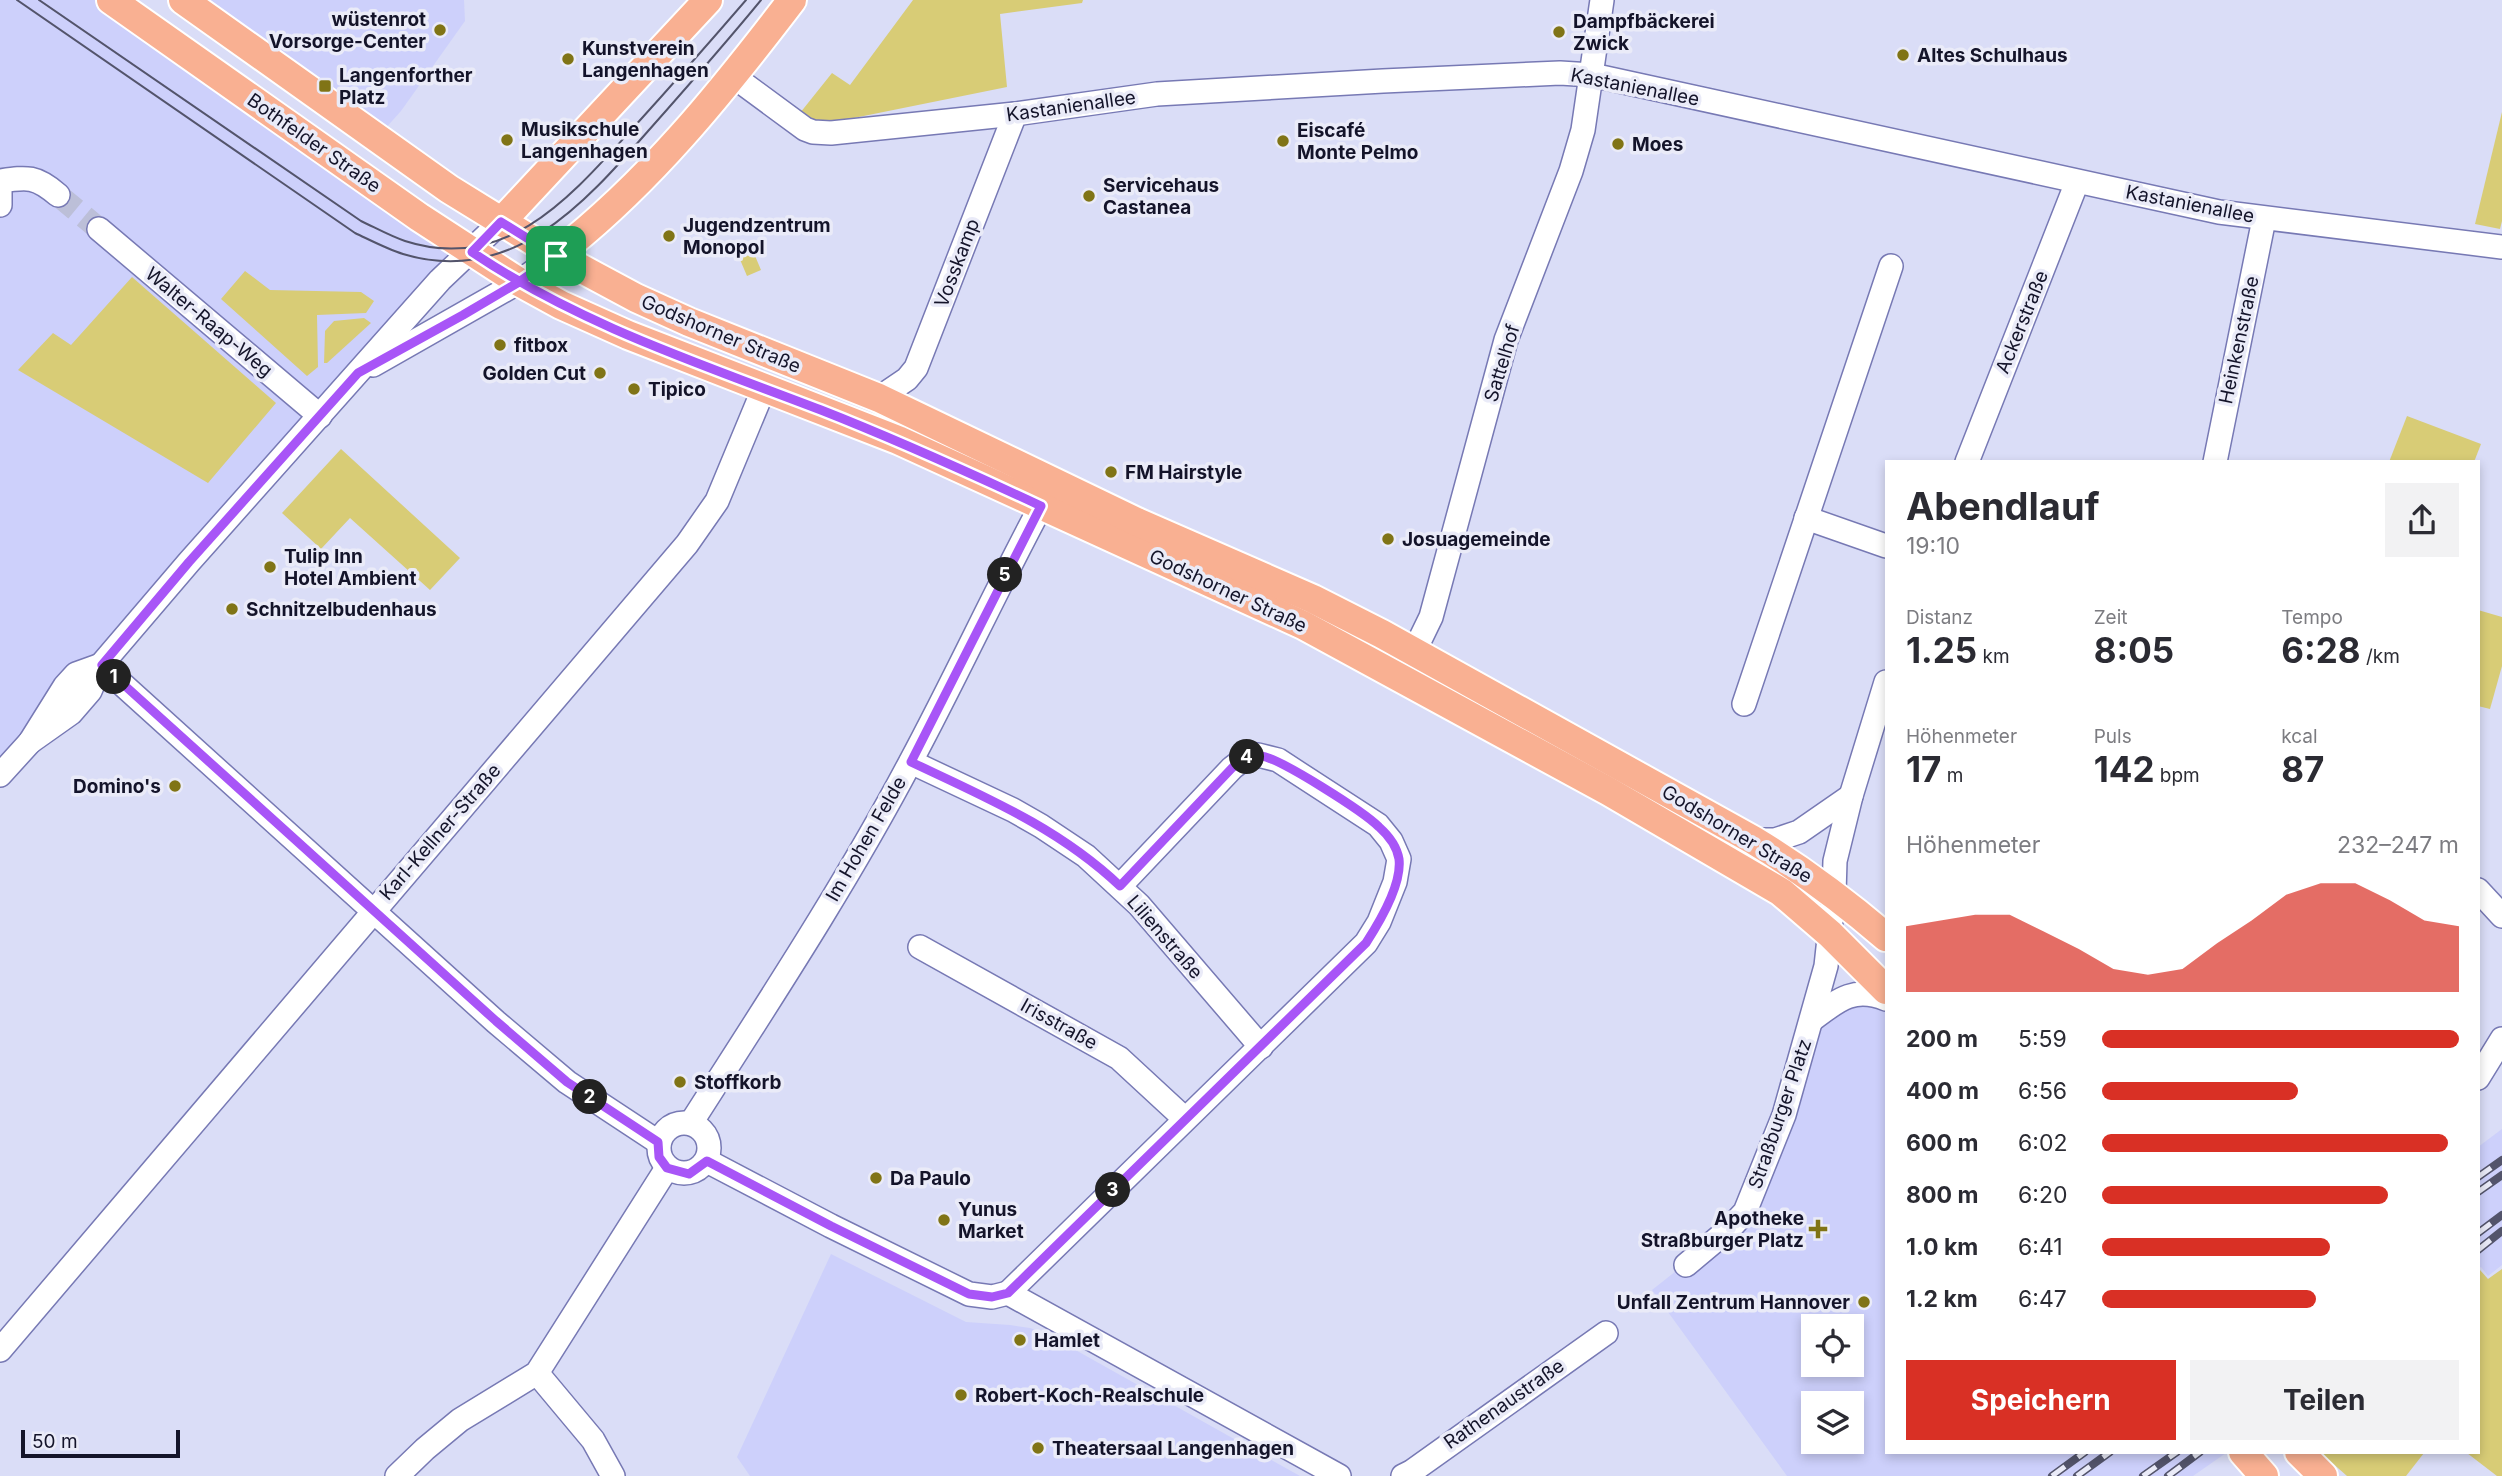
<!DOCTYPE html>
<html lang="de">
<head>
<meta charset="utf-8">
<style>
	:root { --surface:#fff; --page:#f2f2f3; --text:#2b2b33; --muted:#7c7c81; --accent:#d93025 }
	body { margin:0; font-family:Inter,sans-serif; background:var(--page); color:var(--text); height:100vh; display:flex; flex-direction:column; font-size:26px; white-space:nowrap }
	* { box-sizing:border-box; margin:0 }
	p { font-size:23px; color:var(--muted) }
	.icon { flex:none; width:38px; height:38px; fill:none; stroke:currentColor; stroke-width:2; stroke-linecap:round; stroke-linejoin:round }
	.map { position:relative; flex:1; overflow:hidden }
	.details { position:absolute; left:1885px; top:460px; width:595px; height:994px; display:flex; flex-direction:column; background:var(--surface); border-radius:0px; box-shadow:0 4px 10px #0003 }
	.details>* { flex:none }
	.buttons { position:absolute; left:1801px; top:1314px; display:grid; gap:14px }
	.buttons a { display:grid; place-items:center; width:63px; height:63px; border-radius:0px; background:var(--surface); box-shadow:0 4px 10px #0003; font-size:35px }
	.scale { position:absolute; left:21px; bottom:18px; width:159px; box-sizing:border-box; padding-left:7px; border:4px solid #14142a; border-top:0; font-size:19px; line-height:24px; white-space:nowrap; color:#14142a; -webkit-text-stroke:5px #eaebf8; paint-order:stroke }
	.pin { position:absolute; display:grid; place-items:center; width:60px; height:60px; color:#fff; margin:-30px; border-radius:14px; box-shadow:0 4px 10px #0006 }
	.km { position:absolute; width:35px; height:35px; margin:-18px; border-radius:50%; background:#222; color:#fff; font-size:19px; line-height:35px; text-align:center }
	.round { display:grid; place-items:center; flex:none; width:74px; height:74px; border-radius:0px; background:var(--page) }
	.summary { display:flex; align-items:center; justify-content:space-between; height:119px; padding:0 21px }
	h1 { font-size:38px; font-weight:700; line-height:52px }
	.stats { display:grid; grid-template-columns:repeat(3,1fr); gap:10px; height:119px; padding:7px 21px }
	.stats div { display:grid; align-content:center }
	.stats b { font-size:35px; font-weight:700 }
	.stats small { font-size:19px; font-weight:400 }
	.stats p { font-size:19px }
	.chart { height:196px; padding:14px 21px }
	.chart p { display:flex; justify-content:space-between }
	.chart svg { width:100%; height:126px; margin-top:7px; fill:var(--accent); opacity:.7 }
	.primary-button { display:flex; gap:14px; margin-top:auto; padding:14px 21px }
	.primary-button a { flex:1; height:80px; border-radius:0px; background:var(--accent); color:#fff; font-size:28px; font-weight:700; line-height:80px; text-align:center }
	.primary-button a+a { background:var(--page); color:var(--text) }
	ul { padding:0 21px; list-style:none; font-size:23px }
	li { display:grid; grid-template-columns:112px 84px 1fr; align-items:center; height:52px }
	li i { height:18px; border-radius:9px; background:var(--accent) }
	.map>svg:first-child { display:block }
</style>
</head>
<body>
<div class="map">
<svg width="2502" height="1476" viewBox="0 0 2502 1476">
	<rect width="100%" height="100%" fill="#daddf7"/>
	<g fill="#cdd0fb" fill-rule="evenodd">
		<path d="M 0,0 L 111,0 L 464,247 L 0,775 Z"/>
		<path d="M 185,0 L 464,0 L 465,21 L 401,111 L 384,130 Z"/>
		<path d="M 1886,999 L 1886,1452 L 2226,1453 L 2193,1476 L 1787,1476 L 1652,1290 L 1729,1229 L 1813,1019 L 1837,1001 ZM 1813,1326 L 1852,1326 L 1852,1365 L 1813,1365 ZM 1813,1404 L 1852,1404 L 1852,1442 L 1813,1442 Z"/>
		<path d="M 2502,1129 L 2502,1265 L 2488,1276 L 2481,1267 L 2478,1269 L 2478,1147 Z"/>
		<path d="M 831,1254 L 966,1322 L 1010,1325 L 1030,1328 L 1047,1334 L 1300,1476 L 750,1476 L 737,1457 Z"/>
	</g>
	<g fill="#d8cc76">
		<path d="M 913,0 L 1083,0 L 1082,3 L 1000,14 L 1007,87 L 824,124 L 800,113 L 832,73 L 850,85 Z"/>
		<path d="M 2502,112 L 2502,221 L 2500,229 L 2475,224 Z"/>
		<path d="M 750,244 L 761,270 L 747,276 L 736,250 Z"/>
		<path d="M 245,271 L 270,290 L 361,292 L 374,301 L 366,313 L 317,315 L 318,367 L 307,376 L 221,299 Z"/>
		<path d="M 132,277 L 276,403 L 208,483 L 18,370 L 53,333 L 71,345 Z"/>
		<path d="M 364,318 L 371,323 L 327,363 L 324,363 L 325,331 L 334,321 Z"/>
		<path d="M 2407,416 L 2481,444 L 2474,462 L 2389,462 Z"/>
		<path d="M 341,449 L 460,558 L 430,590 L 350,518 L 321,549 L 282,513 Z"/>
		<path d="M 2478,610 L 2502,617 L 2502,666 L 2490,709 L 2478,706 Z"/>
		<path d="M 2502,1269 L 2502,1476 L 2497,1476 L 2467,1453 L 2478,1452 L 2478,1272 L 2480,1270 L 2488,1279 Z"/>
		<path d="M 2321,1453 L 2424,1453 L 2406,1476 L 2347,1476 Z"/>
	</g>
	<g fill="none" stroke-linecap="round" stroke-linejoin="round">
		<path stroke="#bcbfd8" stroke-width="23" stroke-dasharray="23 11" stroke-linecap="butt" d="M 58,195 L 99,229"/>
		<defs>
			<g id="minor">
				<path d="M 733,76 L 805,129 L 813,132 L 831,133 L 1015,114 L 1157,94 L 1383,81 L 1560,73 L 1592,75 L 2219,212 L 2502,247"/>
				<path d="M 0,181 C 28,177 36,176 58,195"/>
				<path d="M 0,189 L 0,205"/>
				<path d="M 99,229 L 320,416"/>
				<path d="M 373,365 L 519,282 L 556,255"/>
				<path d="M 879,398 L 907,379 L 916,368 L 1015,114"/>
				<path d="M 1967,462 L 2077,182"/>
				<path d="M 2215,462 L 2264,219"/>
				<path d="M 1806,518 L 1886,546"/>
				<path d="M 1414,652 L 1431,617 L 1506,340 L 1571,171 L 1583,130 L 1602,0"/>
				<path d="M 101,665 L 496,1022 L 567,1082 L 658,1142"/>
				<path d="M 1744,704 L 1891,266"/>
				<path d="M 30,742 L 71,713 L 90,691 L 101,665 L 189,562 L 440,280 L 501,222"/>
				<path d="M 911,762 L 1013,810 L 1041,826 L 1086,856 L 1139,905 L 1261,1047"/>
				<path d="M 0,775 L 30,742 L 65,686 L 76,674 L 101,665"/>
				<path d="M 1753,840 L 1775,840 L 1799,832 L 1851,796"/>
				<path d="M 2478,890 L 2502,916"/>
				<path d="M 920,947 L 1119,1058 L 1185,1119"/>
				<path d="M 1813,1019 C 1838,1000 1854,986 1886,999"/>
				<path d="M 2478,1078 L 2502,1039"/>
				<circle cx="684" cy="1148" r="25"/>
				<path d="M 691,1123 C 767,1004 845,886 911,761 C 956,677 996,590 1041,506"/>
				<path d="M 707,1161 L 831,1226 L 969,1294 L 992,1297 L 1008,1293 L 1339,1476"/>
				<path d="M 1686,1265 L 1729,1229 L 1745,1212 L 1784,1115 L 1826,966 L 1834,893 L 1835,861 L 1851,796 L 1886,682"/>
				<path d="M 1008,1293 L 1366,943 L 1379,922 L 1395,882 L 1399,859 L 1391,841 L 1378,825 L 1278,760 L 1258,755 L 1245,758 L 1232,768 L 1120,886"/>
				<path d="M 0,1350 L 687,544 L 717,501 L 764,388"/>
				<path d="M 537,1373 L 593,1440 L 613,1476"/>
				<path d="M 397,1476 L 425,1449 L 460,1420 L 537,1373 L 667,1168"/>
				<path d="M 1403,1476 L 1411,1472 L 1606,1333"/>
			</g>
			<g id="major">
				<path d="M 111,0 L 419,217 L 519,282 L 561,305 L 628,335 L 898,440 L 1303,625 L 1608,791 L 1781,892 L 1830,934 L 1886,990"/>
				<path d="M 183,0 L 449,189 L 556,255 L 595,276 L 636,298 L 689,322 L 879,398 L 1137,522 L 1313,599 L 1382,634 L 1753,840 C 1801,869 1844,901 1886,937"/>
				<path d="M 501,222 L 708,0"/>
				<path d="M 556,255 C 649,183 721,93 792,0"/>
				<path d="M 2243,1452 L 2264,1476"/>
				<path d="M 2299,1452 L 2323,1476"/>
			</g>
		</defs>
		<use href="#minor" stroke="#7779b4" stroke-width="26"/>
		<use href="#major" stroke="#fff" stroke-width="32"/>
		<use href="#minor" stroke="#fff" stroke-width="23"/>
		<use href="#major" stroke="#f9b092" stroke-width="28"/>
		<g stroke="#53546b" stroke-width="2">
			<path d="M 17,0 L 355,233 C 370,240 387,249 403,254 C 512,287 585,203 649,130 C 687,87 725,44 761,0"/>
			<path d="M 39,0 L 361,221 C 376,228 390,236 405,241 C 507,274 572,195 633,128 C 671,86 709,43 746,0"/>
		</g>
		<defs>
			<g id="rail">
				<path d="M 2478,1177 L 2502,1160"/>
				<path d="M 2478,1192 L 2502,1175"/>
				<path d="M 2478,1233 L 2502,1215"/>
				<path d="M 2478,1250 L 2502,1231"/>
				<path d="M 2052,1476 L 2085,1452"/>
				<path d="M 2077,1476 L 2110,1452"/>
				<path d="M 2143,1476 L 2177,1452"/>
				<path d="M 2168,1476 L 2200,1452"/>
			</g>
		</defs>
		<use href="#rail" stroke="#53546b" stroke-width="8"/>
		<use href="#rail" stroke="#eaebf8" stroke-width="5" stroke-dasharray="16" stroke-linecap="butt"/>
	</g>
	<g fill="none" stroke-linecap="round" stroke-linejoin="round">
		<defs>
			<path id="route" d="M 556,256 L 519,282 L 463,315 L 358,373 L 189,562 L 102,665 L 496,1021 L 567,1082 L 658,1142 L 659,1157 L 667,1168 L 689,1174 L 707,1161 L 831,1226 L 969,1294 L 992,1297 L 1008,1293 L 1366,943 C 1379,923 1402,884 1399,859 C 1397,847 1388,835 1379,827 C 1364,812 1280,758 1261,756 C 1249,754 1241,761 1232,768 L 1120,886 C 1059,828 985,797 911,762 L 1041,506 C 968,472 895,439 821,410 C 701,364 578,324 472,252 L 501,222 L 556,256"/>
		</defs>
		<use href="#route" stroke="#fff" stroke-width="14"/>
		<use href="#route" stroke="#a855f7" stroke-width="9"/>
	</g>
	<g fill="#807416" stroke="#eaebf8" stroke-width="2.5">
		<circle cx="440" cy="30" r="7"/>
		<circle cx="1559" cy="32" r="7"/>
		<circle cx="1903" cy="55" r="7"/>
		<circle cx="568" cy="59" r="7"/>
		<rect x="318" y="79" width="14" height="14" rx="3.5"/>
		<circle cx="507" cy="140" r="7"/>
		<circle cx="1283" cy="141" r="7"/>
		<circle cx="1618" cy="144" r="7"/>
		<circle cx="1089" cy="196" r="7"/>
		<circle cx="669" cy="236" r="7"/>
		<circle cx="500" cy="345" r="7"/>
		<circle cx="600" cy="373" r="7"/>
		<circle cx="634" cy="389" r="7"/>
		<circle cx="1111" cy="472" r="7"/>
		<circle cx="1388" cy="539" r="7"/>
		<circle cx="270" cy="567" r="7"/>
		<circle cx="232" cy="609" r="7"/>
		<circle cx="175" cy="786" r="7"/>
		<circle cx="680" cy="1082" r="7"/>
		<circle cx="876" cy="1178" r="7"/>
		<circle cx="944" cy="1220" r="7"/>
		<path d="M1814.5 1218.5h7v7h7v7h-7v7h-7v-7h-7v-7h7z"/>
		<circle cx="1864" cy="1302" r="7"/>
		<circle cx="1020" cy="1340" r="7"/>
		<circle cx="961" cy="1395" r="7"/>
		<circle cx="1038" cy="1448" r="7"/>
	</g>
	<g text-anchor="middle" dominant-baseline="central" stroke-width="7" stroke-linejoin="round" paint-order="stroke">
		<g font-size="19" font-weight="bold" fill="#14142a" stroke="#eaebf8" text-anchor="start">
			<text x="426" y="19" text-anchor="end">wüstenrot<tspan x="426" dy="22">Vorsorge-Center</tspan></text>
			<text x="1573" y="21">Dampfbäckerei<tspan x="1573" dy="22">Zwick</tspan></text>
			<text x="582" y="48">Kunstverein<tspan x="582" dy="22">Langenhagen</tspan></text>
			<text x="1917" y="55">Altes Schulhaus</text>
			<text x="339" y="75">Langenforther<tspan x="339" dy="22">Platz</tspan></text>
			<text x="521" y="129">Musikschule<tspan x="521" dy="22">Langenhagen</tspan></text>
			<text x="1297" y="130">Eiscafé<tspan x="1297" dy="22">Monte Pelmo</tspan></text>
			<text x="1632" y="144">Moes</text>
			<text x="1103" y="185">Servicehaus<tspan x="1103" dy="22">Castanea</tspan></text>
			<text x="683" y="225">Jugendzentrum<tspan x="683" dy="22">Monopol</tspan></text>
			<text x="514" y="345">fitbox</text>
			<text x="586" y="373" text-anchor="end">Golden Cut</text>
			<text x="648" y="389">Tipico</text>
			<text x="1125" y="472">FM Hairstyle</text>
			<text x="1402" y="539">Josuagemeinde</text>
			<text x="284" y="556">Tulip Inn<tspan x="284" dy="22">Hotel Ambient</tspan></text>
			<text x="246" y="609">Schnitzelbudenhaus</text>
			<text x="161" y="786" text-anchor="end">Domino's</text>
			<text x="694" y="1082">Stoffkorb</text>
			<text x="890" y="1178">Da Paulo</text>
			<text x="958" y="1209">Yunus<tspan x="958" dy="22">Market</tspan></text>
			<text x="1804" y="1218" text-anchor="end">Apotheke<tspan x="1804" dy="22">Straßburger Platz</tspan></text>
			<text x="1850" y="1302" text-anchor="end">Unfall Zentrum Hannover</text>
			<text x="1034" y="1340">Hamlet</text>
			<text x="975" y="1395">Robert-Koch-Realschule</text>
			<text x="1052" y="1448">Theatersaal Langenhagen</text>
		</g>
		<g font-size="19" fill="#14142a" stroke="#eaebf8">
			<text transform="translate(1635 87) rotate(11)">Kastanienallee</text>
			<text transform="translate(1071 106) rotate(-8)">Kastanienallee</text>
			<text transform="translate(314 143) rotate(35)">Bothfelder Straße</text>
			<text transform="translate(2190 204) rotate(11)">Kastanienallee</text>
			<text transform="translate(957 263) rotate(-69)">Vosskamp</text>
			<text transform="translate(209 322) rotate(40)">Walter-Raap-Weg</text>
			<text transform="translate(2022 322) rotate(-68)">Ackerstraße</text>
			<text transform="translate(721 334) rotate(23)">Godshorner Straße</text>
			<text transform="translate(2239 340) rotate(-78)">Heinkenstraße</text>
			<text transform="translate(1502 363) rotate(-73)">Sattelhof</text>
			<text transform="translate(1228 591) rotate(25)">Godshorner Straße</text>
			<text transform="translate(440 832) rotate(-49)">Karl-Kellner-Straße</text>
			<text transform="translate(1737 834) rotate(31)">Godshorner Straße</text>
			<text transform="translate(866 839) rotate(-60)">Im Hohen Felde</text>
			<text transform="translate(1165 937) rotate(49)">Lilienstraße</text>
			<text transform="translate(1059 1024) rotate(29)">Irisstraße</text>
			<text transform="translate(1780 1114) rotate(-71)">Straßburger Platz</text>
			<text transform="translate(1504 1404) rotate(-35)">Rathenaustraße</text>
		</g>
	</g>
</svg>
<div class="buttons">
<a><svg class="icon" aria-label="locate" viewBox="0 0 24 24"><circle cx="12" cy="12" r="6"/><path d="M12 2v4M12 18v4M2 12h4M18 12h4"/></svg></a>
<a><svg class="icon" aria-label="layers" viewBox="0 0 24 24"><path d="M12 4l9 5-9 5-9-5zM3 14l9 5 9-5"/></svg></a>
</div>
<div class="scale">50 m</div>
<div class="pin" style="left:556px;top:256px;background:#1e9e55"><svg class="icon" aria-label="arrive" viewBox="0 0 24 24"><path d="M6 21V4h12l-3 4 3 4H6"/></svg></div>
<b class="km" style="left:114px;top:677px">1</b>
<b class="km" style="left:590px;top:1097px">2</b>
<b class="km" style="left:1113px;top:1190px">3</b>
<b class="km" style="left:1247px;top:757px">4</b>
<b class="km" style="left:1005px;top:575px">5</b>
<section class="details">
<div class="summary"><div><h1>Abendlauf</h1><p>19:10</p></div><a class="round"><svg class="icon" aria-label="share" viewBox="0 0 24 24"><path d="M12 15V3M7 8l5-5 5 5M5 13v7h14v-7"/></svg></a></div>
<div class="stats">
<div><p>Distanz</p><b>1.25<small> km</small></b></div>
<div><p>Zeit</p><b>8:05</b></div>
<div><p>Tempo</p><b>6:28<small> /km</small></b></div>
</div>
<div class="stats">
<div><p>Höhenmeter</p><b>17<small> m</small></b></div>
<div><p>Puls</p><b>142<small> bpm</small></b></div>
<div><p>kcal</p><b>87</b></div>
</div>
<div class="chart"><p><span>Höhenmeter</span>232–247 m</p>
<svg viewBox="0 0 160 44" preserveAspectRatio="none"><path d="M0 44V21L10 19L20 17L30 17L40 23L50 29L60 36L70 38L80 36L90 27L100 19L110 10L120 6L130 6L140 12L150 19L160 21V44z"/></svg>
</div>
<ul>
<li><b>200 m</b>5:59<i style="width:100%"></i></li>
<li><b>400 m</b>6:56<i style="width:55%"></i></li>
<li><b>600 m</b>6:02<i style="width:97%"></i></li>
<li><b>800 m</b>6:20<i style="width:80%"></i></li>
<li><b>1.0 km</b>6:41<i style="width:64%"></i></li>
<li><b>1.2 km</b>6:47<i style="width:60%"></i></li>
</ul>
<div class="primary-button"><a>Speichern</a><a>Teilen</a></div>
</section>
</div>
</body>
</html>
